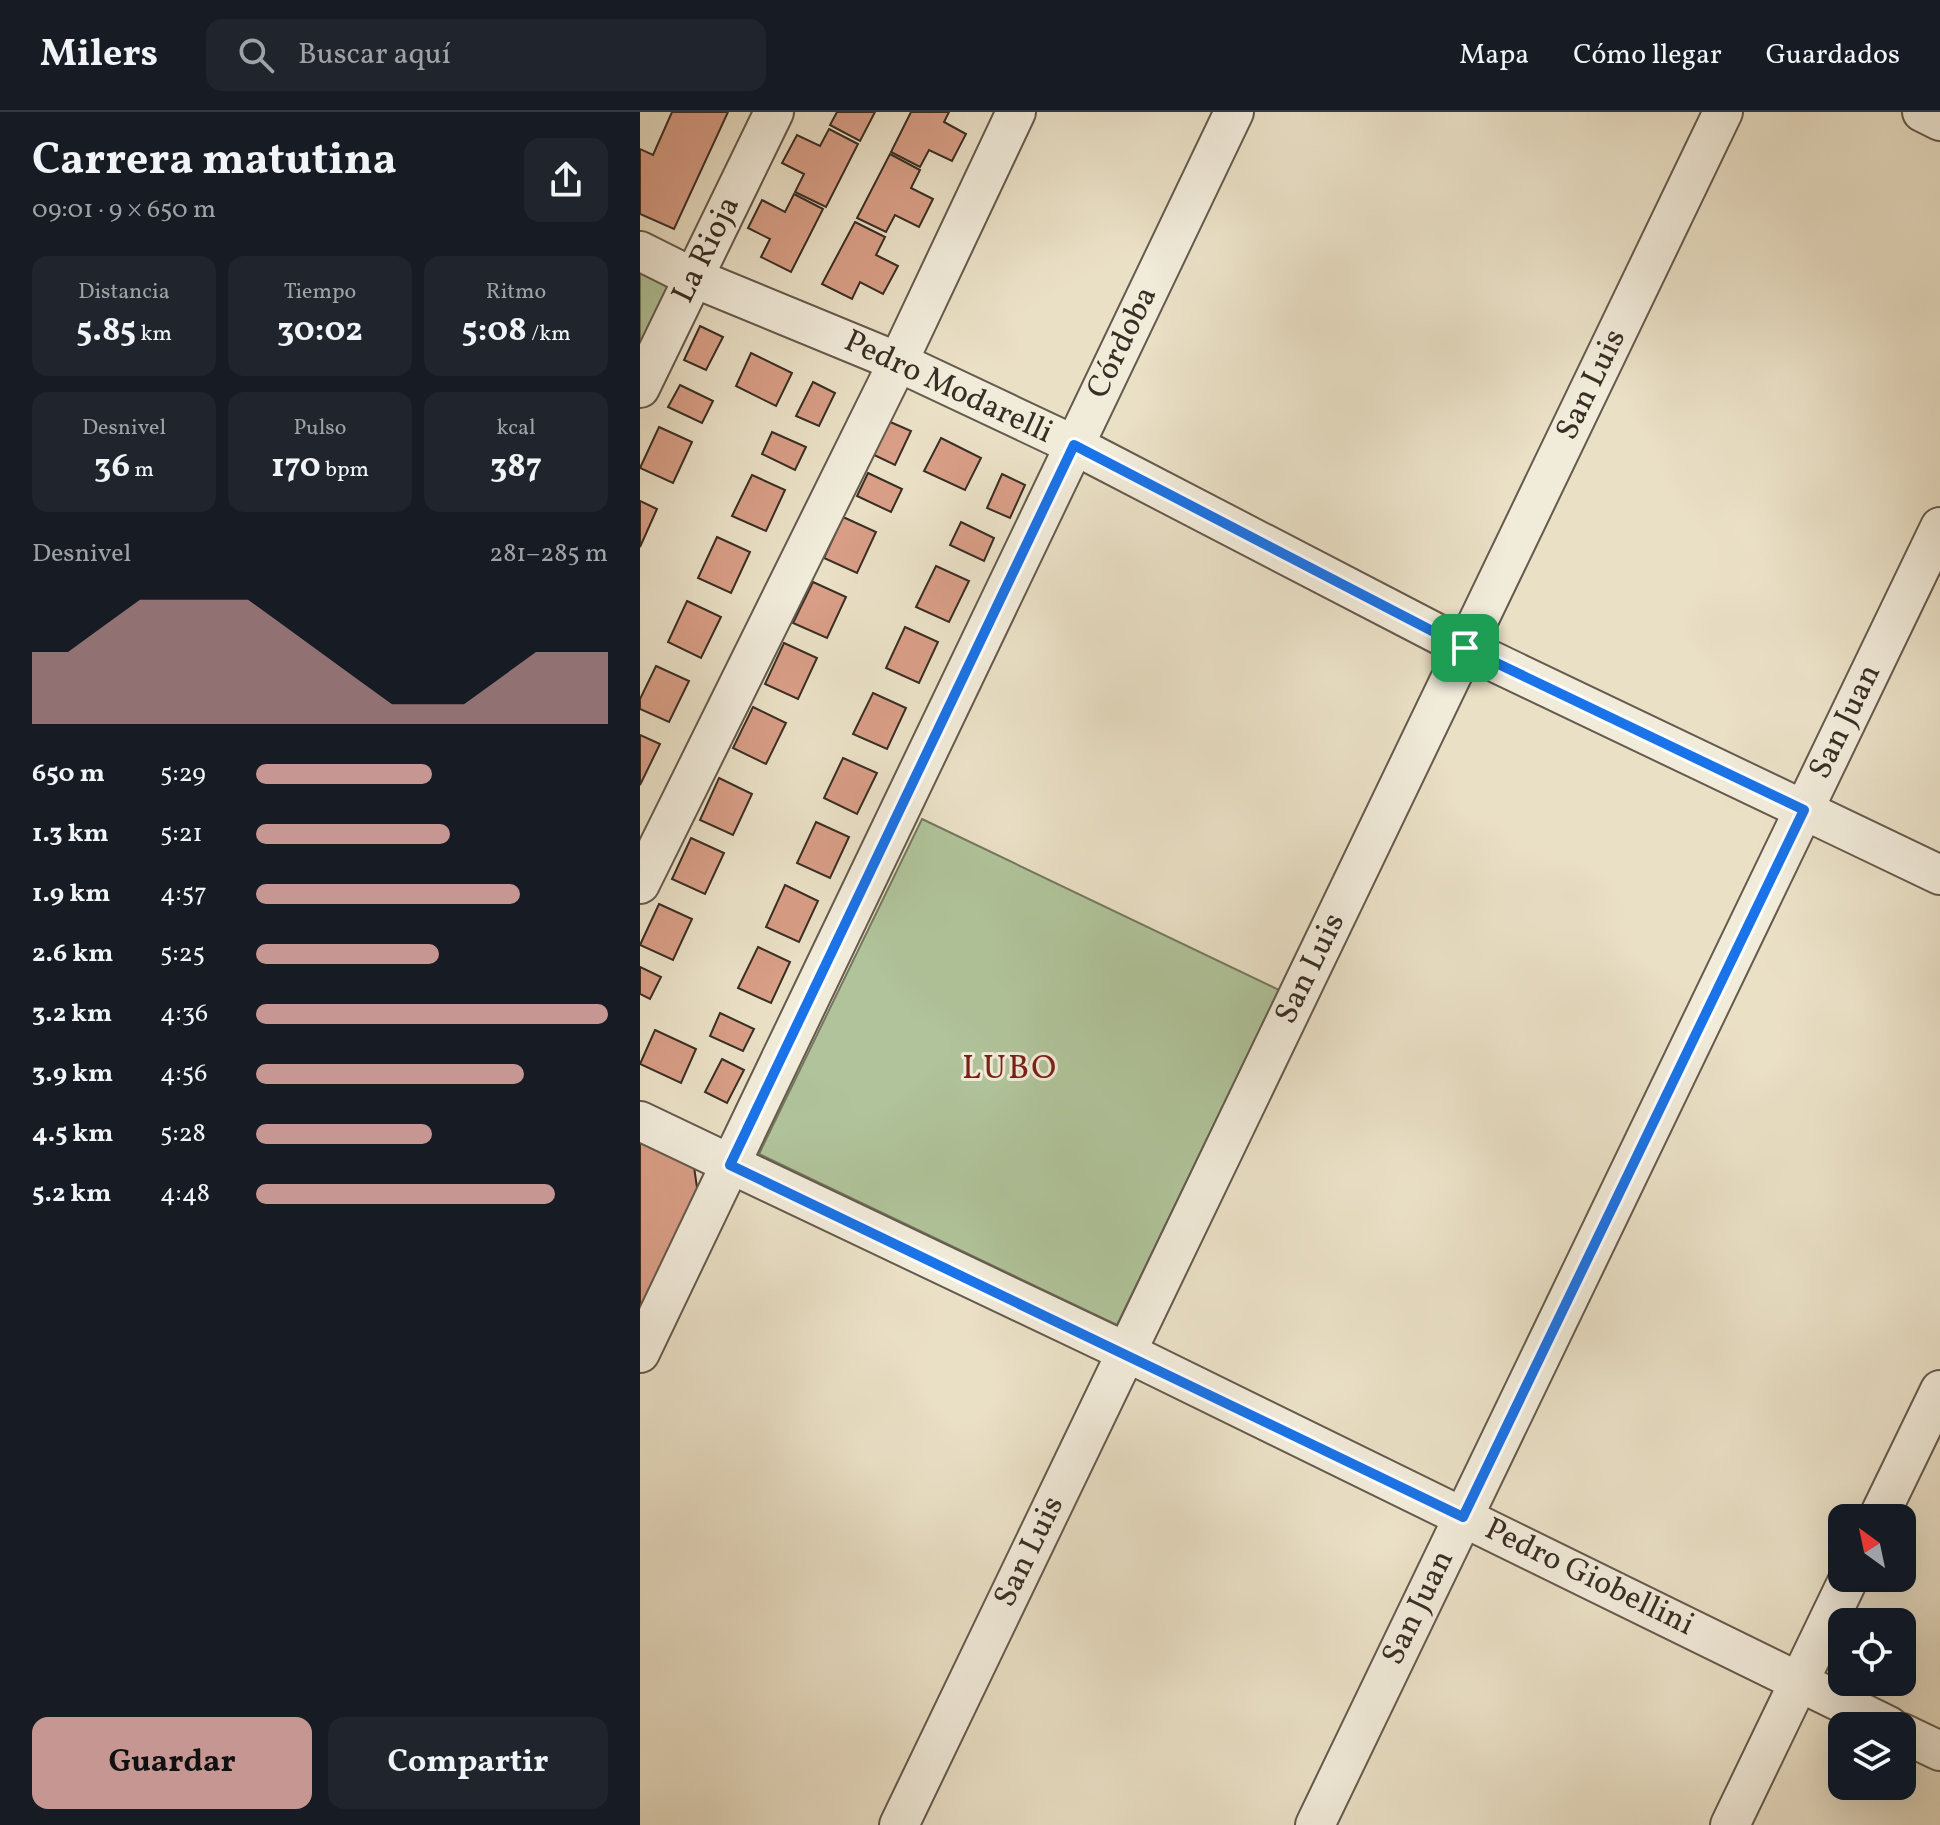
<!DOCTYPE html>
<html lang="es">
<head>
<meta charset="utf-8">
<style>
	:root { --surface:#171b24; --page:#20242c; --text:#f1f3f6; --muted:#9ea1a6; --line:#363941; --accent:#c59692 }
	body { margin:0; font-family:Vollkorn,serif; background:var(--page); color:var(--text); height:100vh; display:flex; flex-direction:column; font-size:30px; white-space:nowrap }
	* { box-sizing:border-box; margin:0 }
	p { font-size:26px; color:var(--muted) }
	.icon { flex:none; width:44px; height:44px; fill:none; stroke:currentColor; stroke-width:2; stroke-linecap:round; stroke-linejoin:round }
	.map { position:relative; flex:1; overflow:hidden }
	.drawer { display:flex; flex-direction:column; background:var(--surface); width:640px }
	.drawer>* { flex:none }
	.needle { width:52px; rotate:327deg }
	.tools { position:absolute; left:1188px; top:1392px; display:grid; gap:16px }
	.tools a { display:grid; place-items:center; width:88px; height:88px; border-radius:16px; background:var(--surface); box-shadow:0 8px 32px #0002; font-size:40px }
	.pin { position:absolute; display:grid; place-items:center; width:68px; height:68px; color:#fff; margin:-34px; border-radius:16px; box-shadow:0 4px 12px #0006 }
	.round { display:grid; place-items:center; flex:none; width:84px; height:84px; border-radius:16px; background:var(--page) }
	.head { display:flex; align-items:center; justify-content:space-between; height:136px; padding:0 32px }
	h1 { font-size:44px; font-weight:700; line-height:60px }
	.figures { display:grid; grid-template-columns:repeat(3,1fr); gap:12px; height:136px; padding:8px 32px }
	.figures div { display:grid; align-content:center; border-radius:16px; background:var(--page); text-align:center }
	.figures b { font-size:34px; font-weight:700 }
	.figures small { font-size:22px; font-weight:400 }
	.figures p { font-size:22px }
	.chart { height:224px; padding:16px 32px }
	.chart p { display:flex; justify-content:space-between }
	.chart svg { width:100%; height:144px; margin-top:8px; fill:var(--accent); opacity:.7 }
	.cta { display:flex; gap:16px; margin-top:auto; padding:16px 32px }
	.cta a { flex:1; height:92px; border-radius:16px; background:var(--accent); color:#111; font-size:32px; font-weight:700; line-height:92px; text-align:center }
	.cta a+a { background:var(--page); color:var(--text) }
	ul { padding:0 32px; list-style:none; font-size:26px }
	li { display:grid; grid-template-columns:128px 96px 1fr; align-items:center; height:60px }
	li i { height:20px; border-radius:10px; background:var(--accent) }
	header { display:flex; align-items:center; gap:48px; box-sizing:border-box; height:112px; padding:0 40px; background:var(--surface); border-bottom:2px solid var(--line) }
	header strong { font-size:38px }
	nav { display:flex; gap:44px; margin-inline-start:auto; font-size:28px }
	.search { width:560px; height:72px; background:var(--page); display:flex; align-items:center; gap:20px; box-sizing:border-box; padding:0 28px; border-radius:16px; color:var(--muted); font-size:30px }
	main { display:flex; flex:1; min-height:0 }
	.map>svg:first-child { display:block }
</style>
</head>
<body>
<header>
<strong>Milers</strong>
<div class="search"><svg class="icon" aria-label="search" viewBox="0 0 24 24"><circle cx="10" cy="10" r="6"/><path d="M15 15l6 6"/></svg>Buscar aquí</div>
<nav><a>Mapa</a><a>Cómo llegar</a><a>Guardados</a></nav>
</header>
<main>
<section class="drawer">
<div class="head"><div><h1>Carrera matutina</h1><p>09:01 · 9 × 650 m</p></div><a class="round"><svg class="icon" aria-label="share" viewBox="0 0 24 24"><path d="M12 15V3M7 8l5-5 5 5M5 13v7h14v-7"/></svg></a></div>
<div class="figures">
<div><p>Distancia</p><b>5.85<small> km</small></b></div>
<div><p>Tiempo</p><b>30:02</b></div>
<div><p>Ritmo</p><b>5:08<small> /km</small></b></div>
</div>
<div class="figures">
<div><p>Desnivel</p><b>36<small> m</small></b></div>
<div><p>Pulso</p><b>170<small> bpm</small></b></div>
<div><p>kcal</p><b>387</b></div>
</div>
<div class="chart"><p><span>Desnivel</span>281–285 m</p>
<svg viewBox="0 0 160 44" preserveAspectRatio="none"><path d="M0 44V22L10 22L20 14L30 6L40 6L50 6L60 6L70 14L80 22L90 30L100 38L110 38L120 38L130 30L140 22L150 22L160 22V44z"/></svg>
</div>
<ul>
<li><b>650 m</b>5:29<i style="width:50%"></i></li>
<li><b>1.3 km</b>5:21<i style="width:55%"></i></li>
<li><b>1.9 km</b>4:57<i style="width:75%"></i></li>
<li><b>2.6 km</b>5:25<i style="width:52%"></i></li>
<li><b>3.2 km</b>4:36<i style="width:100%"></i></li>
<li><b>3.9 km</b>4:56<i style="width:76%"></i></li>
<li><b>4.5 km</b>5:28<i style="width:50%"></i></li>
<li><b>5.2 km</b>4:48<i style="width:85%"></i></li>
</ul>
<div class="cta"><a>Guardar</a><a>Compartir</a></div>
</section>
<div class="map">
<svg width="1300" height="1713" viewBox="0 0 1300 1713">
	<rect width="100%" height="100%" fill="#eae0c6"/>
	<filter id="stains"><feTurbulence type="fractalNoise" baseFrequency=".0025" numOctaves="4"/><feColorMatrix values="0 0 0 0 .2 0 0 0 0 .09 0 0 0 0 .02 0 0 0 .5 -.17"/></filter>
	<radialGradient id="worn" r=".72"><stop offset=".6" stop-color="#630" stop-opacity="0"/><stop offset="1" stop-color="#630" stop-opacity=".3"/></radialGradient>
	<g fill="#b0c39a" stroke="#747860" stroke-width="2">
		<path d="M 0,160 L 32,176 L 0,242 Z"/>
		<path d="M 282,707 L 639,878 L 477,1213 L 119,1042 Z"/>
	</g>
	<g fill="#d89e86" stroke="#392e25" stroke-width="2">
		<path d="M 32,0 L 88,0 L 34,117 L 0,102 L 0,37 L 13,43 Z"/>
		<path d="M 197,0 L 235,0 L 220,29 L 190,13 Z"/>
		<path d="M 271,0 L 309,0 L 304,10 L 326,22 L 312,49 L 289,38 L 280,55 L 251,40 Z"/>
		<path d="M 189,17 L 218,32 L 186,95 L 155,80 L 164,62 L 142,51 L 157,23 L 180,34 Z"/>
		<path d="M 250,42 L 280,58 L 271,76 L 293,87 L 279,115 L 255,103 L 246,120 L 217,106 Z"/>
		<path d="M 154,82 L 183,97 L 151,160 L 121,145 L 130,127 L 108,116 L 122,88 L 145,100 Z"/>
		<path d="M 215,110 L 245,125 L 236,143 L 258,154 L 243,182 L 220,170 L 212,187 L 182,172 Z"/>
		<path d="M 60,214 L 83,225 L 66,258 L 44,248 Z"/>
		<path d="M 111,241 L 152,261 L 136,294 L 96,274 Z"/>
		<path d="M 173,270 L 195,281 L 179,314 L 156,304 Z"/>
		<path d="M 40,273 L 73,289 L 62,311 L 28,295 Z"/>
		<path d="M 248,309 L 271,319 L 255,353 L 232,342 Z"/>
		<path d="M 19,315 L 52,330 L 33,371 L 0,356 Z"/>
		<path d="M 132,320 L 166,335 L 155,358 L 122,342 Z"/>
		<path d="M 301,326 L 341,346 L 325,378 L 284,359 Z"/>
		<path d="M 228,361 L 262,377 L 251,400 L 217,384 Z"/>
		<path d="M 362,362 L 385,373 L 370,406 L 347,396 Z"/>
		<path d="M 112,363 L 145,378 L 126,419 L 92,404 Z"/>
		<path d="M 0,389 L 17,397 L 0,435 Z"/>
		<path d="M 203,405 L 236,420 L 217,461 L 184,446 Z"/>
		<path d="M 321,410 L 354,426 L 344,449 L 310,433 Z"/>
		<path d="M 77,425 L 110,440 L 91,481 L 58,466 Z"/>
		<path d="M 296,454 L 329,469 L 309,510 L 276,495 Z"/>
		<path d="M 173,470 L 206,485 L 187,526 L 153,511 Z"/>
		<path d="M 47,489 L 81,505 L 61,546 L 28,530 Z"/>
		<path d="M 265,515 L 298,530 L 279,571 L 246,556 Z"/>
		<path d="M 144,531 L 177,546 L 158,587 L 125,572 Z"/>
		<path d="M 16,554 L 49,569 L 29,610 L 0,597 L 0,587 Z"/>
		<path d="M 233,581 L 266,596 L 247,637 L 213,622 Z"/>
		<path d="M 113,595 L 146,611 L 126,652 L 93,636 Z"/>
		<path d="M 0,623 L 20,632 L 0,673 Z"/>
		<path d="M 203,646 L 237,661 L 217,702 L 184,686 Z"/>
		<path d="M 79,666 L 112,682 L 93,723 L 60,708 Z"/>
		<path d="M 176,710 L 209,725 L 190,766 L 157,751 Z"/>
		<path d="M 51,726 L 84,741 L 65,782 L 32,767 Z"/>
		<path d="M 145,773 L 178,789 L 159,830 L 126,815 Z"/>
		<path d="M 19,792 L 52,807 L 33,848 L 0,833 Z"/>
		<path d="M 118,835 L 150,850 L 131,891 L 98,876 Z"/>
		<path d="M 0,855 L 21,865 L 10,887 L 0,882 Z"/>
		<path d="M 80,901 L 114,917 L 103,939 L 70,924 Z"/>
		<path d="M 15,918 L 56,937 L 41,971 L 0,952 Z"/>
		<path d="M 82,947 L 104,958 L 87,991 L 65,980 Z"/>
		<path d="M 0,1021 L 53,1048 L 59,1089 L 0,1209 Z"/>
	</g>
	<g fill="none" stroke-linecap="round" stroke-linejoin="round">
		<defs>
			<g id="minor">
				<path d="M 1282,0 L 1300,9"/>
				<path d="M 0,139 L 54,166 L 258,250 L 434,333 L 825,536 L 1300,763"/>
				<path d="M 0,276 L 134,0"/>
				<path d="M 0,772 L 258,250 L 376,0"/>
				<path d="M 0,1009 L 486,1240 L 1249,1614"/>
				<path d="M 0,1241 L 594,0"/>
				<path d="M 1238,1406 L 1300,1278"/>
				<path d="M 1262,1621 L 1300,1639"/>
				<path d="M 259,1713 L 1083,0"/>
				<path d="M 675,1713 L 1300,415"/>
				<path d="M 1090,1713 L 1209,1466"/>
			</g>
		</defs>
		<use href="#minor" stroke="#655a4d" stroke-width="42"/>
		<use href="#minor" stroke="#f1ebda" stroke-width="38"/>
	</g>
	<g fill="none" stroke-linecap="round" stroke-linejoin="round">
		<defs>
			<path id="route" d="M 434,333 L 825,536 L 1164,698 L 823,1405 L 90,1053 Z"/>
		</defs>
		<use href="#route" stroke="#fff" stroke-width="16"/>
		<use href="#route" stroke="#1a73e8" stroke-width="10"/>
	</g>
	<g text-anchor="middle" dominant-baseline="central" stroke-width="6" stroke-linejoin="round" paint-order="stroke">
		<g font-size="32" fill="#392e25" stroke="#f1ebda">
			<text transform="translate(67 138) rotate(-64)">La Rioja</text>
			<text transform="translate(483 231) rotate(-64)">Córdoba</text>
			<text transform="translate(952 273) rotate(-64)">San Luis</text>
			<text transform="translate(308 276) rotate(25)">Pedro Modarelli</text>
			<text transform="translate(1206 610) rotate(-64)">San Juan</text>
			<text transform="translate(671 857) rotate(-64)">San Luis</text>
			<text transform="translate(390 1440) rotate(-64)">San Luis</text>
			<text transform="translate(949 1466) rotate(26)">Pedro Giobellini</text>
			<text transform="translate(779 1496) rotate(-64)">San Juan</text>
		</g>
		<g font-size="34" letter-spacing="2" fill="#7a1f14" stroke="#f1ebda">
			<text x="370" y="957">LUBO</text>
		</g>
	</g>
	<rect width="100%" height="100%" filter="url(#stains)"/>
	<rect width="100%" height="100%" fill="url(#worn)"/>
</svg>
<div class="tools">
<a><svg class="needle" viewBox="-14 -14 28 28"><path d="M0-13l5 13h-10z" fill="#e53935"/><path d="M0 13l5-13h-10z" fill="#9ea1a6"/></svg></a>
<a><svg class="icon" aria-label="locate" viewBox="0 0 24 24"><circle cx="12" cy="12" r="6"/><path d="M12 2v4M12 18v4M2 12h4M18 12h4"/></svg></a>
<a><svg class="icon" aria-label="layers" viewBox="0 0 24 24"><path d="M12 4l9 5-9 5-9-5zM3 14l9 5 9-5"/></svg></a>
</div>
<div class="pin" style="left:825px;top:536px;background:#1e9e55"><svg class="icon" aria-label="arrive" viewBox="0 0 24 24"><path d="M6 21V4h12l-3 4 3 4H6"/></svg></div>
</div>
</main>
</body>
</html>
